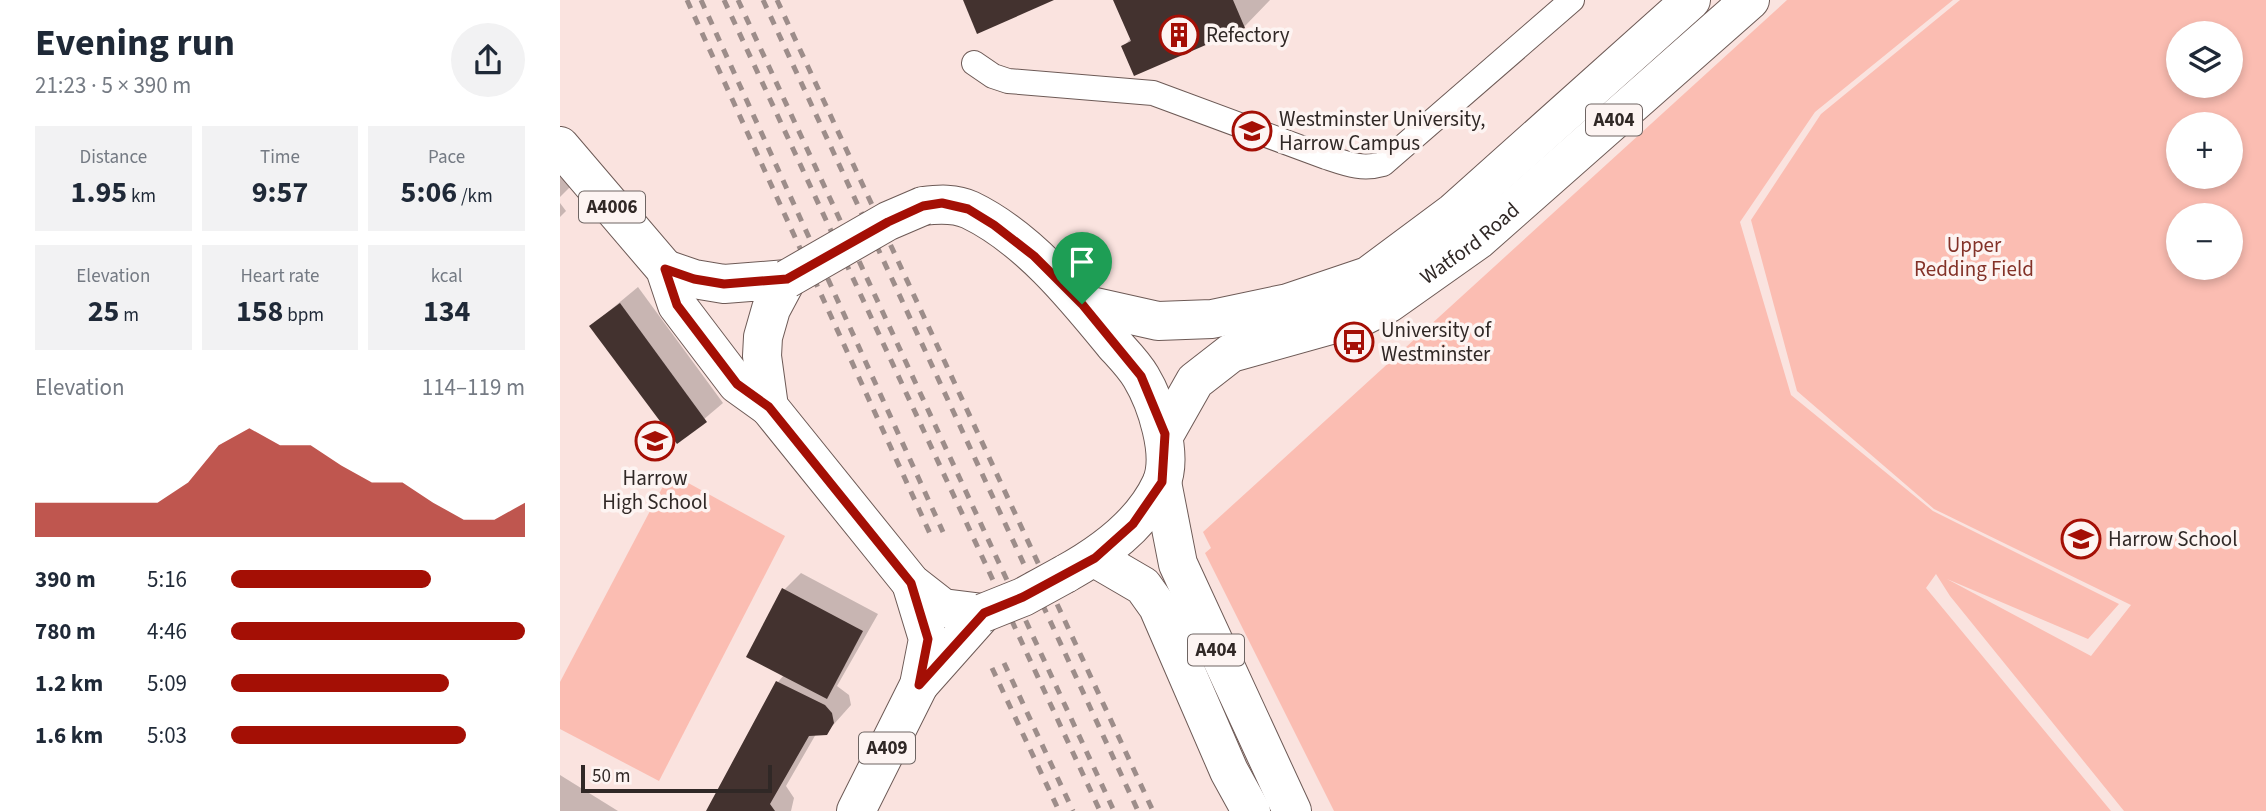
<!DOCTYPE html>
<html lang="en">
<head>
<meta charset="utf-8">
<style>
	:root { --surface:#fff; --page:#f2f2f3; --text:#1f2937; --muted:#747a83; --accent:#a40f05 }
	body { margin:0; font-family:"Source Sans 3",sans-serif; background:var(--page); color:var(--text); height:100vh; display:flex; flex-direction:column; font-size:26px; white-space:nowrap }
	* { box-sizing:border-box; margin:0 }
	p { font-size:23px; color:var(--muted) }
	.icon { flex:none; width:38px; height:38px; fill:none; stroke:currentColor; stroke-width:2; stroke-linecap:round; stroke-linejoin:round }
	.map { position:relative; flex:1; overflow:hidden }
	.panel { display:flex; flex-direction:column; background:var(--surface); width:560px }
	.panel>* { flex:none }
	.buttons { position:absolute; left:1606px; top:21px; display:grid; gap:14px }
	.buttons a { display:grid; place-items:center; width:77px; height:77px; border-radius:50%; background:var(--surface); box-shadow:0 4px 10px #0003; font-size:35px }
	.scale { position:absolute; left:21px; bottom:18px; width:191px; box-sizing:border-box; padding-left:7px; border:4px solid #302826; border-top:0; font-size:19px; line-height:24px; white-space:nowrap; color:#302826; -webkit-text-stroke:5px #fdf4f2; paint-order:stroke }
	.pin { position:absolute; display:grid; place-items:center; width:60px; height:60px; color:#fff; margin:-72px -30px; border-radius:50% 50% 50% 0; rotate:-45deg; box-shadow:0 0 7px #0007 }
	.pin .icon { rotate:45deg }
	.round { display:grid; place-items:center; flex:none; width:74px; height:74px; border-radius:37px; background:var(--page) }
	.head { display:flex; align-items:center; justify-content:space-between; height:119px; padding:0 35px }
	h1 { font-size:38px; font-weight:700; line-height:52px }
	.stats { display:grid; grid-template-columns:repeat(3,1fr); gap:10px; height:119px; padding:7px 35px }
	.stats div { display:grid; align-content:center; border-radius:0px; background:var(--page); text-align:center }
	.stats b { font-size:30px; font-weight:700 }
	.stats small { font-size:19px; font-weight:400 }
	.stats p { font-size:19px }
	.chart { height:196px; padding:14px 35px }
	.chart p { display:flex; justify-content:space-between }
	.chart svg { width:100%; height:126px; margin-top:7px; fill:var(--accent); opacity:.7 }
	ul { padding:0 35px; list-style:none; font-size:23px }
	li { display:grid; grid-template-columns:112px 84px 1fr; align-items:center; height:52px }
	li i { height:18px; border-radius:9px; background:var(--accent) }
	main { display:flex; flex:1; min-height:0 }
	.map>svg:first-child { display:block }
</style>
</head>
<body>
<main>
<section class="panel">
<div class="head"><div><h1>Evening run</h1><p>21:23 · 5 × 390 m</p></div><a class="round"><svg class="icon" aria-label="share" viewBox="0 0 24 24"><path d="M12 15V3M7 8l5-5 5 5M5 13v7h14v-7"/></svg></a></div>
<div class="stats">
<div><p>Distance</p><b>1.95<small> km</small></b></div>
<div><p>Time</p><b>9:57</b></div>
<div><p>Pace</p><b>5:06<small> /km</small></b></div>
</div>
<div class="stats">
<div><p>Elevation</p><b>25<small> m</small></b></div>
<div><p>Heart rate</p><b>158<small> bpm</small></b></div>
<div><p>kcal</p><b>134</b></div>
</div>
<div class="chart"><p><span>Elevation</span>114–119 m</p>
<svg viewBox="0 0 160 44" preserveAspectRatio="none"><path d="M0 44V32L10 32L20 32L30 32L40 32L50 25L60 12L70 6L80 12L90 12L100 19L110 25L120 25L130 32L140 38L150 38L160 32V44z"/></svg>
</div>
<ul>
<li><b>390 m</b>5:16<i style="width:68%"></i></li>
<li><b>780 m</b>4:46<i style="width:100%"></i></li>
<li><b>1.2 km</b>5:09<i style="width:74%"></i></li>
<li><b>1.6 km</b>5:03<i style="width:80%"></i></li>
</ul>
</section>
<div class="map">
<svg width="1706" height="811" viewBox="0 0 1706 811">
	<rect width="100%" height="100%" fill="#fae3df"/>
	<g fill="#fbbdb2" fill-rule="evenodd">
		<path d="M 1227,0 L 1393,0 L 1255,112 L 1180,222 L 1231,395 L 1373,511 L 1559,604 L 1528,639 L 1387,579 L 1531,656 L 1571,605 L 1374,509 L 1237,391 L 1191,220 L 1261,114 L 1400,0 L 1706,0 L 1706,811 L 1564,811 L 1390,596 L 1376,574 L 1366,588 L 1551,811 L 774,811 L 645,553 L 651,548 L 643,532 ZM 1671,33 L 1671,86 L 1619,86 L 1619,33 ZM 1671,124 L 1671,177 L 1619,177 L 1619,124 ZM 1671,215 L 1671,268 L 1619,268 L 1619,215 Z"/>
		<path d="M 110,473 L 225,536 L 99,781 L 0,729 L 0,682 Z"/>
	</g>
	<g fill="#0003">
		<path d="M 555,0 L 710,0 L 684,27 L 564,46 L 571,38 Z"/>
		<path d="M 0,155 L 19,178 L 0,197 Z"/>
		<path d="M 0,203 L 6,211 L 0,217 Z"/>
		<path d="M 78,287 L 163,403 L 117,442 L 31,326 Z"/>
		<path d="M 241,573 L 318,614 L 277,686 L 289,695 L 291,705 L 266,733 L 256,734 L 226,786 L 234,798 L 231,811 L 148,811 L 218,682 L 224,675 L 224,590 Z"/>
		<path d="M 0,775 L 58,811 L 0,811 Z"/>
	</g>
	<g fill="#43322f">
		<path d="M 403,0 L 494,0 L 417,34 Z"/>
		<path d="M 553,0 L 673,0 L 685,28 L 574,76 L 561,46 L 571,41 Z"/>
		<path d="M 60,303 L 147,422 L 117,444 L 29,326 Z"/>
		<path d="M 222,588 L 303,631 L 267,699 L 186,657 Z"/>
		<path d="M 216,681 L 265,705 L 272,713 L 274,723 L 267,735 L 249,736 L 210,804 L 215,811 L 146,811 Z"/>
	</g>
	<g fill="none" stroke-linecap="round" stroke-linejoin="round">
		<defs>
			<path id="minor" d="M 414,63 L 433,76 L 448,81 L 593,93 L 766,157 C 787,164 802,170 823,164 L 1012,0"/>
			<g id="primary">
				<path d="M 0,146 L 105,269 L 117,305 L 177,384 L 209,407"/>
				<path d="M 363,206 C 379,204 395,203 410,210 C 468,238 514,295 554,344 C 563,354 574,365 581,377 C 596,402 614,455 601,484 C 582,525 543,553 505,574"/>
				<path d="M 105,269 L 134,279 L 164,284 L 227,279 L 211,309 L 203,337 L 202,356 L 209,407 L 351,583 L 383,608 L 423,613"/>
				<path d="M 522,304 L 598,321 L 652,319 L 728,303 L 808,276 L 894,212 L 1131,0"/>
				<path id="s1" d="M 605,434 L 635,381 L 671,353 L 803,316 L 829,303 L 918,240 L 1190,0"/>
				<path d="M 602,482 L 618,564 L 732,811"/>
				<path d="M 535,558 L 583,586 L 598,607 L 669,771 L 691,811"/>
				<path d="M 359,685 L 423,613"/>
				<path d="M 296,811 L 359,685 L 368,639 L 351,583"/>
			</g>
		</defs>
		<use href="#minor" stroke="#6d5a56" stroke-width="26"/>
		<use href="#primary" stroke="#6d5a56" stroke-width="40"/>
		<use href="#minor" stroke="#fff" stroke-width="24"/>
		<use href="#primary" stroke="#fff" stroke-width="38"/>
		<g stroke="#9d8d8a" stroke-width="5" stroke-dasharray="9 9" stroke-linecap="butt">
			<path d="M 127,0 L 372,538"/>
			<path d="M 141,0 L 383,532"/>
			<path d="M 164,0 L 540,811"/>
			<path d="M 178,0 L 554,811"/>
			<path d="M 203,0 L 578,811"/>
			<path d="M 217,0 L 593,811"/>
			<path d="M 444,663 L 513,811"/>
			<path d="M 432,668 L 499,811"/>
		</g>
		<defs>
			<g id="primary-bridge">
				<path d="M 227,279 L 328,221 L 363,206"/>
				<path d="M 423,613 L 463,597 L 505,574"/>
			</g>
		</defs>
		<use href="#primary-bridge" stroke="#6d5a56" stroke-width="40" stroke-linecap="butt"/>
		<use href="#primary-bridge" stroke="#fff" stroke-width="38"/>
	</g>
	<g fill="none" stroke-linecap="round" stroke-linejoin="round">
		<defs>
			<path id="route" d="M 382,203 L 408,209 L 434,225 L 474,256 L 522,304 L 581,376 L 605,434 L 602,482 L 573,524 L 535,558 L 463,597 L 424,613 L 359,685 L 368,639 L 351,583 L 209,407 L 177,384 L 117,305 L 105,269 L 134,279 L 164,284 L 227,279 L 328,222 L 363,206 Z"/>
		</defs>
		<use href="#route" stroke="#fff" stroke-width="14"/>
		<use href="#route" stroke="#a40f05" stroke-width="9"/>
	</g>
	<defs>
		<symbol id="building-ring" viewBox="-11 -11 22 22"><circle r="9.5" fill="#fdf4f2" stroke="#a40f05" stroke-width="1.5"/><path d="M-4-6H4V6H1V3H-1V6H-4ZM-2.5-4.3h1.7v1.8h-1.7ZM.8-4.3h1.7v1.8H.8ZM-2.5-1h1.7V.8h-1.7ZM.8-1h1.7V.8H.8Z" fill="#a40f05"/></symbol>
		<symbol id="university-ring" viewBox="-11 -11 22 22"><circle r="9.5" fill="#fdf4f2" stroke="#a40f05" stroke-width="1.5"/><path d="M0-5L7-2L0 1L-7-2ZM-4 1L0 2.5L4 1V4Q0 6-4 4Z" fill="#a40f05"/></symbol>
		<symbol id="bus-ring" viewBox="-11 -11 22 22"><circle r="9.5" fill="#fdf4f2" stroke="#a40f05" stroke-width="1.5"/><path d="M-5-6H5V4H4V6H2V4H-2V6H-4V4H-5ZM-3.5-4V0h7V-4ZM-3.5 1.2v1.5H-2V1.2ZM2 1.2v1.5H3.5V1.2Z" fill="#a40f05"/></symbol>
		<symbol id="school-ring" viewBox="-11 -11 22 22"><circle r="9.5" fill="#fdf4f2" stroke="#a40f05" stroke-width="1.5"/><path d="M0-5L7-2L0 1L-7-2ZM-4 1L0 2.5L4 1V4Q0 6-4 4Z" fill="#a40f05"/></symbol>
	</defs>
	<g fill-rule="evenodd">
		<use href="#building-ring" x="597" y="13" width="44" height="44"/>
		<use href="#university-ring" x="670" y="109" width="44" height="44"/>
		<use href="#bus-ring" x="772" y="320" width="44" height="44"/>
		<use href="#school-ring" x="73" y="419" width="44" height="44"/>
		<use href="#school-ring" x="1499" y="517" width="44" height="44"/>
	</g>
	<g text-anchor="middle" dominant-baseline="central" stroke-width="7" stroke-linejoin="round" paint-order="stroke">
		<g fill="#fdf4f2" stroke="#6e6563" stroke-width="2">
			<rect x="1026" y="104.5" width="56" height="31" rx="5"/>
			<rect x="19" y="191.5" width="66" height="31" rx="5"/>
			<rect x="628" y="634.5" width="56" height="31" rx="5"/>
			<rect x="299" y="732.5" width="56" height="31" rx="5"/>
		</g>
		<g font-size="19" font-weight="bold" fill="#302826">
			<text x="1054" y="120">A404</text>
			<text x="52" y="207">A4006</text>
			<text x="656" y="650">A404</text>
			<text x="327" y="748">A409</text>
		</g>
		<g font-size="21" fill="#302826" stroke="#fdf4f2" text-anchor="start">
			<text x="646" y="35">Refectory</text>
			<text x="719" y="119">Westminster University,<tspan x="719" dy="24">Harrow Campus</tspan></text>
			<text x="821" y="330">University of<tspan x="821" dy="24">Westminster</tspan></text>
			<text x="95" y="478" text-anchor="middle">Harrow<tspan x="95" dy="24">High School</tspan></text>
			<text x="1548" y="539">Harrow School</text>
		</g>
		<g font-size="21" fill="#302826" stroke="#fdf4f2">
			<text stroke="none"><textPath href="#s1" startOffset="373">Watford Road</textPath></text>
		</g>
		<g font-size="21" fill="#833228" stroke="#fdf4f2">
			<text x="1414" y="245">Upper<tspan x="1414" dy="24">Redding Field</tspan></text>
		</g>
	</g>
</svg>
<div class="buttons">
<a><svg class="icon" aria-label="layers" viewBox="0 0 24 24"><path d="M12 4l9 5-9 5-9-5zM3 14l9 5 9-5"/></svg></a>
<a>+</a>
<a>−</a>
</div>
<div class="scale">50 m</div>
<div class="pin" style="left:522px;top:304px;background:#1e9e55"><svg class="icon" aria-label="arrive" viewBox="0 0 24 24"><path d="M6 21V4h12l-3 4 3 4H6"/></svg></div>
</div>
</main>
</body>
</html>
